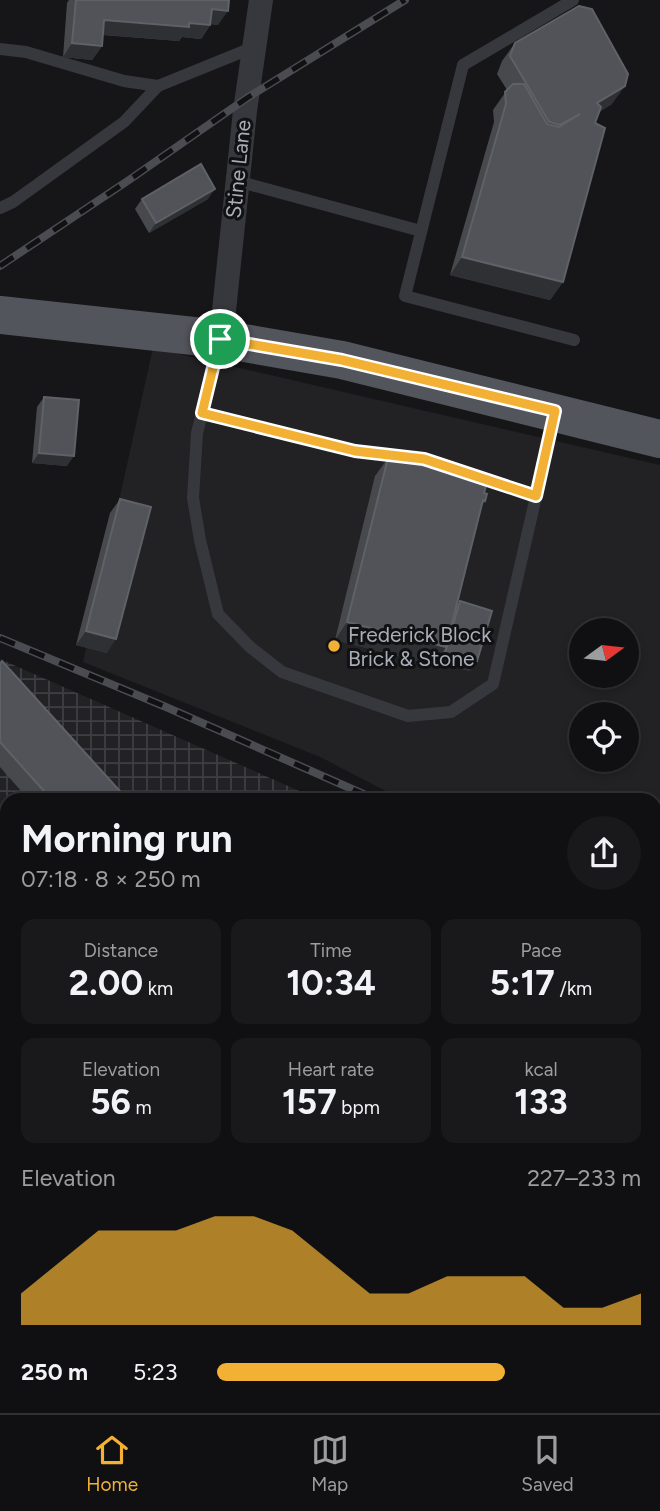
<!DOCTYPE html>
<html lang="en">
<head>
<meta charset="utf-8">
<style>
	:root { --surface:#101012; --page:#19191b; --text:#f1f3f6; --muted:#9c9d9f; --line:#303032; --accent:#f2b134 }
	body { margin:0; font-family:Figtree,sans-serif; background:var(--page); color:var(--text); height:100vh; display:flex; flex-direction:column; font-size:26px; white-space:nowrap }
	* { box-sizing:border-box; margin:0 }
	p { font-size:23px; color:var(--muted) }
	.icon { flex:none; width:38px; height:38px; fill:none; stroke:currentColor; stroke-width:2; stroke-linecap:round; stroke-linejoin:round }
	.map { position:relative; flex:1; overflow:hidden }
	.drawer { position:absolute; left:0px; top:793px; width:662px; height:621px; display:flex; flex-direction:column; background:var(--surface); border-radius:21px 21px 0 0; box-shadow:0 4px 10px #0003,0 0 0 2px var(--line) }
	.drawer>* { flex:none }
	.needle { width:46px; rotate:75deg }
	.buttons { position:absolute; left:569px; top:618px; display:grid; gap:14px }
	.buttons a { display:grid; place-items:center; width:70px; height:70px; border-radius:50%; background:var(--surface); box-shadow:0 4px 10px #0003,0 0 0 2px var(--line); font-size:35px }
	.pin { position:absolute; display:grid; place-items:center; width:60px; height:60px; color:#fff; margin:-30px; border:4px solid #fff; border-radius:50%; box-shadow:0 2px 7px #0007 }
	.round { display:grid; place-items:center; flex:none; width:74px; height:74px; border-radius:37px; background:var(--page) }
	.overview { display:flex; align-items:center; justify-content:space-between; height:119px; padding:0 21px }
	h1 { font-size:38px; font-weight:700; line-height:52px }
	.figures { display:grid; grid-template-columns:repeat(3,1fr); gap:10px; height:119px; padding:7px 21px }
	.figures div { display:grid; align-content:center; border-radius:14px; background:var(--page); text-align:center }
	.figures b { font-size:35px; font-weight:700 }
	.figures small { font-size:19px; font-weight:400 }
	.figures p { font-size:19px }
	.chart { height:196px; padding:14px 21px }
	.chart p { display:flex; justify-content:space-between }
	.chart svg { width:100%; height:126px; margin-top:7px; fill:var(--accent); opacity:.7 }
	ul { padding:0 21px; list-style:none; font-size:23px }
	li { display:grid; grid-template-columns:112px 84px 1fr; align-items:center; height:52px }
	li i { height:18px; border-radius:9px; background:var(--accent) }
	.tab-bar { display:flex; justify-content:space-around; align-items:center; height:98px; border-top:2px solid var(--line); background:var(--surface); font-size:19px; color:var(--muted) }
	.tab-bar a { display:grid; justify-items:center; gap:4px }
	.tab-bar .current { color:var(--accent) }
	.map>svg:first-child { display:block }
</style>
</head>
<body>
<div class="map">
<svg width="660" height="1413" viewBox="0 0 660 1413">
	<defs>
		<pattern id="industrial-grid" width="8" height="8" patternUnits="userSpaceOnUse" patternTransform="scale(1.75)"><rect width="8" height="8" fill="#222225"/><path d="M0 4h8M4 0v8" fill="none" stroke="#3f3f43"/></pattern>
	</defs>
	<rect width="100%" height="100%" fill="#161618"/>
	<path fill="#222225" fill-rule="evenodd" d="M 153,348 L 660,465 L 660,930 L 654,928 L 654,800 L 403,800 L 320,757 L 83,662 ZM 581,630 L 626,630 L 626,676 L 581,676 ZM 581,714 L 626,714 L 626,760 L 581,760 Z"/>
	<path fill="url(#industrial-grid)" d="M 0,659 L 320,800 L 7,800 L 7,1407 L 654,1407 L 655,972 L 660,975 L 660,1413 L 0,1413 Z"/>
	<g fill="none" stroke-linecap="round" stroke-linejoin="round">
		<g stroke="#37383d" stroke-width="12">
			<path d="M 573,0 L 463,65 L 405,296 L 574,340"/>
			<path d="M 0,49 L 26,52 L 124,81 L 158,86 L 124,122 L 13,202 L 0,208"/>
			<path d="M 158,86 L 254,47"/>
			<path d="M 237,181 L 421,231"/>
			<path d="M 220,342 L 197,433 L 193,498 L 200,540 L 218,614 L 250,647 L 282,672 L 408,716 L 451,712 L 493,684 L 554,418"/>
			<path d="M 202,413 L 355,451 L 424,459 L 536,496"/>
			<path d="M 654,1014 L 660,1017"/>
			<path d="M 0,1117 L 7,1103"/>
		</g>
		<path stroke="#37383d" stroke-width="24" d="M 221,339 L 245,111 L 261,0"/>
		<path stroke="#53555c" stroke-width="38" d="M 0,315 L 221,339 L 342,360 L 660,439"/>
		<defs>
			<g id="rail">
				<path d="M 0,266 L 129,180 L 247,98 L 405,0"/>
				<path d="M 0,638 L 166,707 L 377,800"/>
				<path d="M 654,944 L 660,947"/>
			</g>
		</defs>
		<use href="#rail" stroke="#4a4c52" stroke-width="8"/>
		<use href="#rail" stroke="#111113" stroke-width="5" stroke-dasharray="16" stroke-linecap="butt"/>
	</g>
	<g fill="#47494d">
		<path d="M 69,0 L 229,0 L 218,25 L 211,24 L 201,39 L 182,37 L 179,41 L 103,35 L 102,46 L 92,60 L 63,57 L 67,3 Z"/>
		<path d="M 515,43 L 612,104 L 599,112 L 595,123 L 563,282 L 550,300 L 450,275 L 494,122 L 493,110 L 507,90 L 497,74 L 502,61 Z"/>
		<path d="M 142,199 L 208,199 L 149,233 L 135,209 Z"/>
		<path d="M 44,397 L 67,466 L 32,463 L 37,407 Z"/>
		<path d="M 426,456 L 451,474 L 484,493 L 485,501 L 482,505 L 457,606 L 460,601 L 470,671 L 438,663 L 440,656 L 434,665 L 335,640 L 375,476 L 388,458 L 420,465 Z"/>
		<path d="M 120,499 L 107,653 L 76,645 L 110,513 Z"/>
		<path d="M 0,664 L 128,800 L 29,800 L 0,767 Z"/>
		<path d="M 7,1323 L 7,1407 L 654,1407 L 660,1413 L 0,1413 L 0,1337 Z"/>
	</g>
	<g fill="#2f3033">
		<path d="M 212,9 L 228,11 L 218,25 L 202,24 Z"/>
		<path d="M 104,20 L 189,23 L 210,25 L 201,39 L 182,37 L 179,41 L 94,34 Z"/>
		<path d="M 72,43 L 102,46 L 92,60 L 63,57 Z"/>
		<path d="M 625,86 L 612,104 L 584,121 L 597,103 Z"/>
		<path d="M 580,114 L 537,140 L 549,122 Z"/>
		<path d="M 215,189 L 208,199 L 149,233 L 156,223 Z"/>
		<path d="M 462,257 L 563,282 L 550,300 L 450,275 Z"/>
		<path d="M 39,453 L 74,456 L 67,466 L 32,463 Z"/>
		<path d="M 347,622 L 446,647 L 434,665 L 335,640 Z"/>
		<path d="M 86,631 L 116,639 L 107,653 L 76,645 Z"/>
		<path d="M 445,653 L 477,661 L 470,671 L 438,663 Z"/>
	</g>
	<g fill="#525359" stroke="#5f6168" stroke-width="2">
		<path d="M 76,0 L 229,0 L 228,11 L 212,9 L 210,25 L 189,23 L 189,27 L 104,20 L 102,46 L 72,43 Z"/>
		<path d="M 579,6 L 592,9 L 628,74 L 625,86 L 597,103 L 601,107 L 595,123 L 605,128 L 563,282 L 462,257 L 506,104 L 505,92 L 513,84 L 524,84 L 547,124 L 559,127 L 580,114 L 560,125 L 549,122 L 510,56 L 515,43 Z"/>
		<path d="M 201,164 L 215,189 L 156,223 L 142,199 Z"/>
		<path d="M 44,397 L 79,400 L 74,456 L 39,453 Z"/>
		<path d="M 426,456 L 454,463 L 451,474 L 487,482 L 484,493 L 487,494 L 485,501 L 483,500 L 446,647 L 347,622 L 388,458 L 424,466 Z"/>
		<path d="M 120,499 L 151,507 L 116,639 L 86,631 Z"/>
		<path d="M 460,601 L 492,611 L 477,661 L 445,653 Z"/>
		<path d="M 2,661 L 128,800 L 52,800 L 0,742 L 0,664 Z"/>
		<path d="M 654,1069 L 660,1072 L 660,1413 L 27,1413 L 15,1407 L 654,1407 Z"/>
		<path d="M 7,1330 L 7,1403 L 0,1399 L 0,1344 Z"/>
	</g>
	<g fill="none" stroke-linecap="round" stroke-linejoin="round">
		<defs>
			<path id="route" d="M 220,339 L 342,360 L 555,411 L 536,496 L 424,459 L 355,451 L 202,413 Z"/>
		</defs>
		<use href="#route" stroke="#fff" stroke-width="14"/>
		<use href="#route" stroke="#f2b134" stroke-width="9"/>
	</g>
	<circle fill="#f2b134" stroke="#111113" stroke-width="2.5" cx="334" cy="646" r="7"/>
	<g text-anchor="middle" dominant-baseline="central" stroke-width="6" stroke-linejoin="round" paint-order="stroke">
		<g font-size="21" fill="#a8adb8" stroke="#111113">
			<text transform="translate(238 169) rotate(-84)">Stine Lane</text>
		</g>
		<g font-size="21" fill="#a8adb8" stroke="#111113" text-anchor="start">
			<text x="348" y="634">Frederick Block<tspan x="348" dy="24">Brick &amp; Stone</tspan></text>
		</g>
	</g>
</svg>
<div class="buttons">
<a><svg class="needle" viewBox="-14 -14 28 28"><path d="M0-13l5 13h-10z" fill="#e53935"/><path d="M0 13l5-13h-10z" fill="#9c9d9f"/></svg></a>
<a><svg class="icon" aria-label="locate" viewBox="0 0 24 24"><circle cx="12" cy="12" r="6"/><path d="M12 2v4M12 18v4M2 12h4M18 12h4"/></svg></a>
</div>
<div class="pin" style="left:220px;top:339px;background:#1e9e55"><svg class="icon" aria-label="arrive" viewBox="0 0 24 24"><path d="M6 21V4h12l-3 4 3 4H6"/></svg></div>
<section class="drawer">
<div class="overview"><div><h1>Morning run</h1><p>07:18 · 8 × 250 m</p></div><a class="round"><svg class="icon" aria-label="share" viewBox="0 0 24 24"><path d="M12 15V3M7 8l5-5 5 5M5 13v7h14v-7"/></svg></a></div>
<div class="figures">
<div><p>Distance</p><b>2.00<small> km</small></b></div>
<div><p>Time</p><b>10:34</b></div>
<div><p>Pace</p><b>5:17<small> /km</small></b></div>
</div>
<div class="figures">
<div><p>Elevation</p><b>56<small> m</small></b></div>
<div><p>Heart rate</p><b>157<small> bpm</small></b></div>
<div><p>kcal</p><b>133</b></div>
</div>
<div class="chart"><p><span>Elevation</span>227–233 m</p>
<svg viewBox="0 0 160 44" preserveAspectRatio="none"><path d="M0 44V33L10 22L20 11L30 11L40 11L50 6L60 6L70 11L80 22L90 33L100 33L110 27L120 27L130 27L140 38L150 38L160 33V44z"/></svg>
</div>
<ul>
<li><b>250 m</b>5:23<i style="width:68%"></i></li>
</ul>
</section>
</div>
<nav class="tab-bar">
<a class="current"><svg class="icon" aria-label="home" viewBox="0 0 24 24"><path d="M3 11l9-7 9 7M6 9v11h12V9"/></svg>Home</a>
<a><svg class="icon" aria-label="map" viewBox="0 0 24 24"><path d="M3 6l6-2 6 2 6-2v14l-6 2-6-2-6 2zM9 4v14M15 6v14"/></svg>Map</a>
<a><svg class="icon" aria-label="saved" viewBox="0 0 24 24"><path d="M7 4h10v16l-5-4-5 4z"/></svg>Saved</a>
</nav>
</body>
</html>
